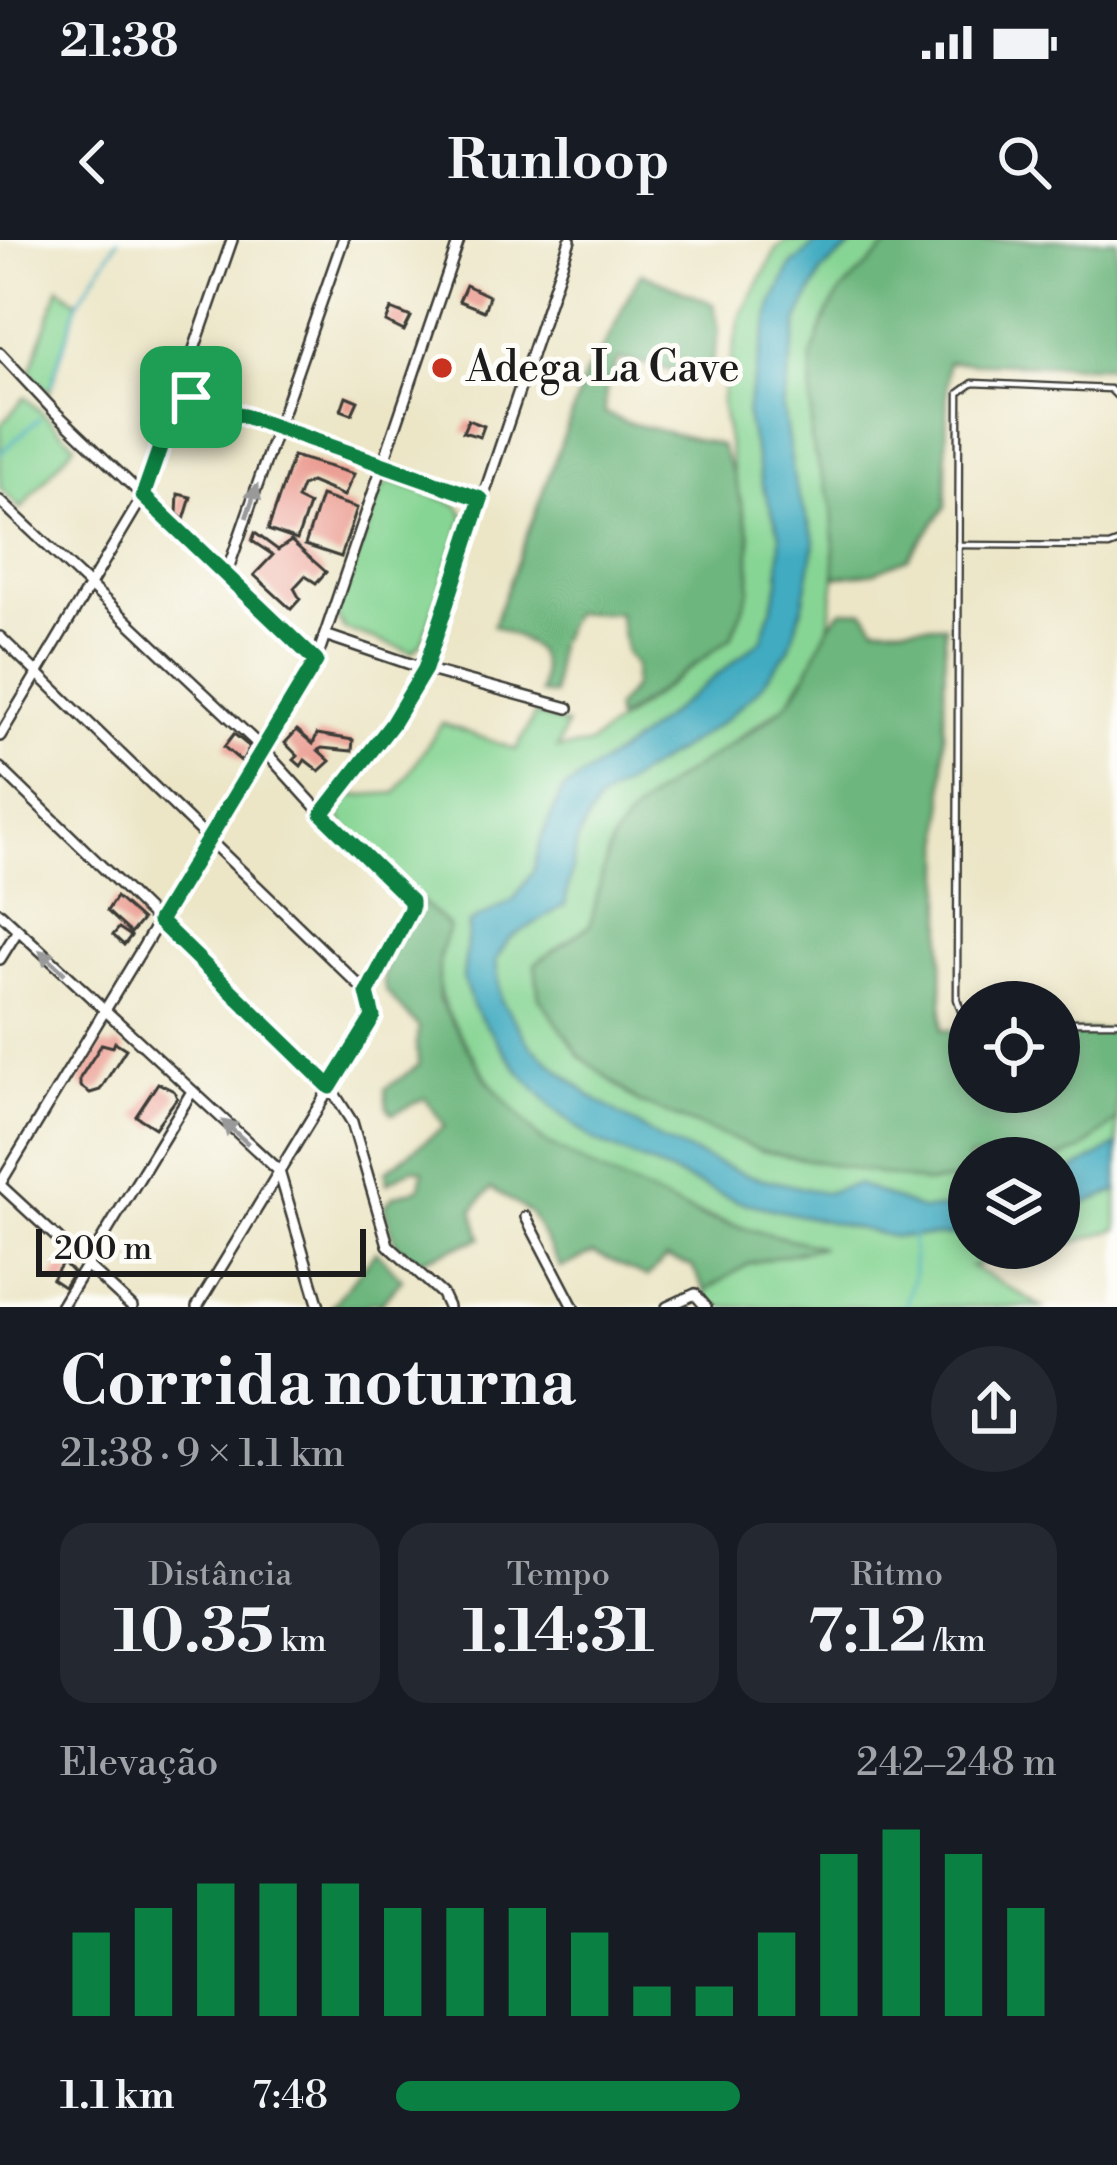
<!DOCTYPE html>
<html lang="pt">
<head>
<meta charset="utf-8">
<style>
	:root { --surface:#171b24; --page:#242831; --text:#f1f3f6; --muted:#9ea1a6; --accent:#0b8043 }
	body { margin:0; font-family:"Libre Bodoni",serif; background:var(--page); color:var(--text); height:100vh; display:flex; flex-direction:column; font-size:45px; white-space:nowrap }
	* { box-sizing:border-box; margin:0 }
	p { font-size:39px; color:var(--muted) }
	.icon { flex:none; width:66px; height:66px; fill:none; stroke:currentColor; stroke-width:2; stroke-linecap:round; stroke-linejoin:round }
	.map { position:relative; height:1067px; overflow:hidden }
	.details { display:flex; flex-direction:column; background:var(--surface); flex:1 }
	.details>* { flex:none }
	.tools { position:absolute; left:948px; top:741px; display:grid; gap:24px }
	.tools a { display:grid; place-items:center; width:132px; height:132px; border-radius:50%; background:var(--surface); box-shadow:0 6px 18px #0003; font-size:60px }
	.scale { position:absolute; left:36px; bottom:30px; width:330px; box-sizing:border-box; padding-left:12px; border:6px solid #1c1c1c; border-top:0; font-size:33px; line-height:42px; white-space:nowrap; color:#1c1c1c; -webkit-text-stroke:9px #fdfcf7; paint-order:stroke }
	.pin { position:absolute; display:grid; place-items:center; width:102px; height:102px; color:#fff; margin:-51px; border-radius:24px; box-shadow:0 6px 18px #0006 }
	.round { display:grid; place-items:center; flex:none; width:126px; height:126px; border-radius:63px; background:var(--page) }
	.overview { display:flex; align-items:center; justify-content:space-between; height:204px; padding:0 60px }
	h1 { font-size:66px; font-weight:700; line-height:90px }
	.metrics { display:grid; grid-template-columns:repeat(3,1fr); gap:18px; height:204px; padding:12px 60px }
	.metrics div { display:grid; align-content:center; border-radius:30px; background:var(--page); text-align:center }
	.metrics b { font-size:60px; font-weight:700 }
	.metrics small { font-size:33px; font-weight:400 }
	.metrics p { font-size:33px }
	.chart { height:336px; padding:24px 60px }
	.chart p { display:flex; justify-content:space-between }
	.chart svg { width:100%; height:216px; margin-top:12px; stroke:var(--accent); stroke-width:6 }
	ul { padding:0 60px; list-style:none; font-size:39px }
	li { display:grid; grid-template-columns:192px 144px 1fr; align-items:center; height:90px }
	li i { height:30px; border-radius:15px; background:var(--accent) }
	.status { display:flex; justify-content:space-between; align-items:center; height:84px; padding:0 60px; background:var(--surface); direction:ltr }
	.status svg { height:33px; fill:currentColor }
	header { display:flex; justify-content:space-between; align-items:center; height:156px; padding:0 60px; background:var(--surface); font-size:54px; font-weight:700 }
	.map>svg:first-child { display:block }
</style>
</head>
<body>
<div class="status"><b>21:38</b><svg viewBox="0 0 49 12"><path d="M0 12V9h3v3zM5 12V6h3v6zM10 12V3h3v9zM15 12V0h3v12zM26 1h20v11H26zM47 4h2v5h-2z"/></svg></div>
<header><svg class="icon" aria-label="back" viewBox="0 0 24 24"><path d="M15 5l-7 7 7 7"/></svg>Runloop<svg class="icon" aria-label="search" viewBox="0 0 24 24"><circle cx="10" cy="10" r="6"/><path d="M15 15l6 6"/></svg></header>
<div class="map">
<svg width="1117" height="1067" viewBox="0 0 1117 1067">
	<rect width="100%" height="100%" fill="#fdfcf7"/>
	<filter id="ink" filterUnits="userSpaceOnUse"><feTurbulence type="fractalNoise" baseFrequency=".00833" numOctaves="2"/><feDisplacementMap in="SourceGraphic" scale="24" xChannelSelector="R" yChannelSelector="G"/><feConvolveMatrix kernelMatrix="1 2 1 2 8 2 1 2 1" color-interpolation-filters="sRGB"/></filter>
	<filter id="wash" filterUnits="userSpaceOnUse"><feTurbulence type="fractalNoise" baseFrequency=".004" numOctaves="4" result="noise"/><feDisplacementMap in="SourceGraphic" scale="48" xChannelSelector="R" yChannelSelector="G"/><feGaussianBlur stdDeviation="2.7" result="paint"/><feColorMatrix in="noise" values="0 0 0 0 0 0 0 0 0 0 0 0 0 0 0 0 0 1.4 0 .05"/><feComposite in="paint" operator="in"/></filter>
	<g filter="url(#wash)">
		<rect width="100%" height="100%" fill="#ece6c7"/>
		<g fill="#87d594" stroke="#527858" stroke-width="3">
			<path d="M 786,0 L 894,0 L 841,52 L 811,203 L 832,266 L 837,321 L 830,380 L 821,409 L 788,463 L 636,571 L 590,685 L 535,724 L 539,757 L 580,816 L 640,864 L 927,943 L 969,939 L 969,1008 L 1054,1008 L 971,1026 L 1043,1067 L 712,1067 L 705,1051 L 750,1023 L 818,1007 C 729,985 618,955 543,901 C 512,878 487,839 468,807 C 438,758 428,744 449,687 L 342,584 L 339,574 L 347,556 L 396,553 L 442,483 L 516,510 L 535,474 L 566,485 L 558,509 L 588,505 L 731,398 L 750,349 L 750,295 L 734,236 L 721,161 L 741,75 L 777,9 Z"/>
			<path d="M 59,47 L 78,62 L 49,153 L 30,133 Z"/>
			<path d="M 25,157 L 75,204 L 21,269 L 0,248 L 0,186 Z"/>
			<path d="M 393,241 L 457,264 L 465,276 L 422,403 L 412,412 L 344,389 L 336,375 L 382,247 Z"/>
			<path d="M 1117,880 L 1117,989 L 1059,1007 L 1059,918 L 1080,911 Z"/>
		</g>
		<g fill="#6db67e" stroke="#44694d" stroke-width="3">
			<path d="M 894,0 L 1117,0 L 1117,127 L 947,122 L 946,266 L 908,318 L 871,333 L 835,337 L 832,266 L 811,203 L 812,115 L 827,73 L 841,52 Z"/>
			<path d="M 641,33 L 714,64 L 719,93 L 708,138 C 676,134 650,122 618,120 L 606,149 L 605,173 L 625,182 L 720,205 L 734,236 L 750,295 L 750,349 L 731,398 L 617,481 L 615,469 L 633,447 L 635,426 L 626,413 L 618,373 L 573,373 L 557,404 L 553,455 L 540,453 C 550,407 529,403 493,386 L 577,160 C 584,130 590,130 604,106 C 618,82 626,57 641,33 Z"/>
			<path d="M 843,370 L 864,371 L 876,386 L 945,385 L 942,790 L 969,791 L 969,852 L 1059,852 L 1059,791 L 1117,791 L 1117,880 L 1080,911 L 1059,918 L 969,918 L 969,939 L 927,943 L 762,911 L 640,863 L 580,816 L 539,757 L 535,724 L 590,685 C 598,660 603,616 616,595 C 653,539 737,511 786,464 C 812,440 818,389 843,370 Z"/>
			<path d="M 414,654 L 449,687 L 439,716 L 439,760 L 487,840 L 540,899 L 595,929 L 704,978 L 822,1007 L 750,1023 L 705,1051 L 692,1026 L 666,1018 L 647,1037 L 593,1013 L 561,1028 L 530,973 L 491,948 L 473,970 L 481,998 L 413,1023 L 395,1001 L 384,967 L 393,956 L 420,948 L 423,931 L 413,928 L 387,943 L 386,931 L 445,886 L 425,858 L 393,874 L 387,867 L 385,849 L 419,825 L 416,804 L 419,787 C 409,776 395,764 387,752 C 371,722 413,684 414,654 Z"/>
			<path d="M 376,1011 L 402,1039 L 380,1064 L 372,1062 L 362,1067 L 331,1067 Z"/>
		</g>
		<g fill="#41abc1" stroke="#2e646e" stroke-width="3">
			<path d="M 819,0 L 859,0 L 822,31 L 798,80 L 783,168 L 795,245 L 815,300 L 803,365 L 789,409 L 759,449 L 725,480 L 598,562 L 578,598 L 565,665 L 509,699 L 496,720 L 501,760 L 531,806 L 590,856 L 663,901 L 747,935 L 825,953 L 857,944 L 923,970 L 969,967 L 969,995 L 894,997 L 737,961 L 593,900 L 554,869 L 518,830 L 473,767 L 463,738 L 469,683 L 514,659 L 533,631 L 541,600 L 562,551 L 639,498 L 762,399 L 779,342 L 780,294 L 762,244 L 746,172 L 772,65 L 790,27 Z"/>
			<path d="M 1117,905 L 1117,951 L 1059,973 L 1059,938 Z"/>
		</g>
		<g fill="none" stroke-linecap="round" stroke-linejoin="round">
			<g stroke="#41abc1" stroke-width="3">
				<path d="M 51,146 L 78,62 L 118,0"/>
				<path d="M 0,213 L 39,179"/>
				<path d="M 905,1067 L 914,1035 L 912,992"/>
			</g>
		</g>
		<g id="blocks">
			<g fill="#eb9a8f">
				<path d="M 466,45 L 489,56 L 484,71 L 459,61 Z"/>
				<path d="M 391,69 L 411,77 L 404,91 L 386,82 Z"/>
				<path d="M 346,156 L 358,161 L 352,174 L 341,170 Z"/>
				<path d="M 468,180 L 484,186 L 480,197 L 463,192 Z"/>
				<path d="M 293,216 L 354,234 L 344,256 L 311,242 L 302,246 L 297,259 L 309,265 L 297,300 L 268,290 Z"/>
				<path d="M 178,254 L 191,257 L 184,280 L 177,274 Z"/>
				<path d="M 321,256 L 357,268 L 341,317 L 305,305 Z"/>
				<path d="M 255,293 L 278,310 L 291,301 L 326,332 L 316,343 L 305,336 L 294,348 L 300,359 L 291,369 L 254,335 L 273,315 L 252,301 Z"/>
				<path d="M 297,490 L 313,504 L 317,494 L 353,500 L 352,511 L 322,508 L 318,510 L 330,521 L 319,531 L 305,520 L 301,526 L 294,520 L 298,516 L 285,503 Z"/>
				<path d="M 234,494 L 250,507 L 242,522 L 224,507 Z"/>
				<path d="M 116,657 L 142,680 L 131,693 L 107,671 Z"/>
				<path d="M 119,688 L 131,696 L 124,705 L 113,695 Z"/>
				<path d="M 115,802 L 126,809 L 100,850 L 90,853 L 80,846 L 80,838 L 102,804 L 113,807 Z"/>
				<path d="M 158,843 L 174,851 L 177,858 L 155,888 L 136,876 Z"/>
				<path d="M 63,1022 L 73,1033 L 64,1047 L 52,1039 Z"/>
			</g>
		</g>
	</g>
	<g filter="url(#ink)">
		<use href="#blocks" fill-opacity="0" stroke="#3b3a36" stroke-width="3"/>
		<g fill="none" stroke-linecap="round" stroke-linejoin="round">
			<defs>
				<g id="lane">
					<path d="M 958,305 L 1109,306 L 1117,303"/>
					<path d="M 969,779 L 963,777 L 957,759 L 959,153 L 973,143 L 1110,149 L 1117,156"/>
					<path d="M 1059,782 L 1117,782"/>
				</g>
				<g id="street">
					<path d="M 0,113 L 55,172 L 316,421"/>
					<path d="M 179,153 L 481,259"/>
					<path d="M 0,261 L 262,508 L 322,574 L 411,661 L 411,669 L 367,753 L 373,777 L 197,1067"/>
					<path d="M 226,335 L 343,0"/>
					<path d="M 325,395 L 425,429 L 568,468"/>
					<path d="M 0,397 L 367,753"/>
					<path d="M 0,496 L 143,256 L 232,0"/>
					<path d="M 0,528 L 330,847 L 352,882 L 388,1005 L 442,1054 L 448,1067"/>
					<path d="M 322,574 L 392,484 L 425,429 L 570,0"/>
					<path d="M 0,673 L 279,931 L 319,1067"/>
					<path d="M 0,719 L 18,690"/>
					<path d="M 0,944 L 316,421 L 459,0"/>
					<path d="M 0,945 L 132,1067"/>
					<path d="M 526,977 L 573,1067"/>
					<path d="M 61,1067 L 191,853"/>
					<path d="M 667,1067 L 695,1054 L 706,1067"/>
				</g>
			</defs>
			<use href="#lane" stroke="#3b3a36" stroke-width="9"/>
			<use href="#street" stroke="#3b3a36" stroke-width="14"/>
			<use href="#lane" stroke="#fff" stroke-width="4.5"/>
			<use href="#street" stroke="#fff" stroke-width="9"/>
		</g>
		<defs><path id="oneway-solid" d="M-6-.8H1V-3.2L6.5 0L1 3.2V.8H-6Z" transform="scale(3)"/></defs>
		<g fill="#999">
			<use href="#oneway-solid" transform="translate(252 261) rotate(-71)"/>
			<use href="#oneway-solid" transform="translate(52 722) rotate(-137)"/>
			<use href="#oneway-solid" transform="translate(235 892) rotate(-138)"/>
		</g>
	</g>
	<g fill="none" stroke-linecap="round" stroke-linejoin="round" filter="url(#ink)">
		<defs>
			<path id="route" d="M 179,153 L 481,259 L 425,429 L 392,484 L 322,574 L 411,661 L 411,669 L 367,753 L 373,777 L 330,847 L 159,681 L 316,421 L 143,256 Z"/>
		</defs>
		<use href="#route" stroke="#fff" stroke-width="24"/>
		<use href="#route" stroke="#0b8043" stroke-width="15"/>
	</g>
	<circle fill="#c8321e" stroke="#fdfcf7" stroke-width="4.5" cx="442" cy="128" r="12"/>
	<g text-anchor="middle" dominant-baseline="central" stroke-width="10" stroke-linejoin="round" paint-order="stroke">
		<g font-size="42" fill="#1c1c1c" stroke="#fdfcf7" text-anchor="start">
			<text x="466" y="128">Adega La Cave</text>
		</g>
	</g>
</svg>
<div class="tools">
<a><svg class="icon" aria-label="locate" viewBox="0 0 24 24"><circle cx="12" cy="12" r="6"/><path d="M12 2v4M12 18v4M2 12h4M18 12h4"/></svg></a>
<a><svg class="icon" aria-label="layers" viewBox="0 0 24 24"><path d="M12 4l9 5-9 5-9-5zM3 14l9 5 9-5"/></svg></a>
</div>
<div class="scale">200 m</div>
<div class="pin" style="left:191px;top:157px;background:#1e9e55"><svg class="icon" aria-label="arrive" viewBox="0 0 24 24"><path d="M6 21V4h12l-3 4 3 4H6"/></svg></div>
</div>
<section class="details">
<div class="overview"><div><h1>Corrida noturna</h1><p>21:38 · 9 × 1.1 km</p></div><a class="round"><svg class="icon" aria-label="share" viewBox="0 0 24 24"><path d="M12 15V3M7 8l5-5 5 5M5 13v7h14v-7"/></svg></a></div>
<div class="metrics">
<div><p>Distância</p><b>10.35<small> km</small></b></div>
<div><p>Tempo</p><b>1:14:31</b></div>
<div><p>Ritmo</p><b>7:12<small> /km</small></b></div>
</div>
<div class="chart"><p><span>Elevação</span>242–248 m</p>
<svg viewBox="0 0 160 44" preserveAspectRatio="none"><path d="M5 44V27M15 44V22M25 44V17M35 44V17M45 44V17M55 44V22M65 44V22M75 44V22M85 44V27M95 44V38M105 44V38M115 44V27M125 44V11M135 44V6M145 44V11M155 44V22"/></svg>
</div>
<ul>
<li><b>1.1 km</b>7:48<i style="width:52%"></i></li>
</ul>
</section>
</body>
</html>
